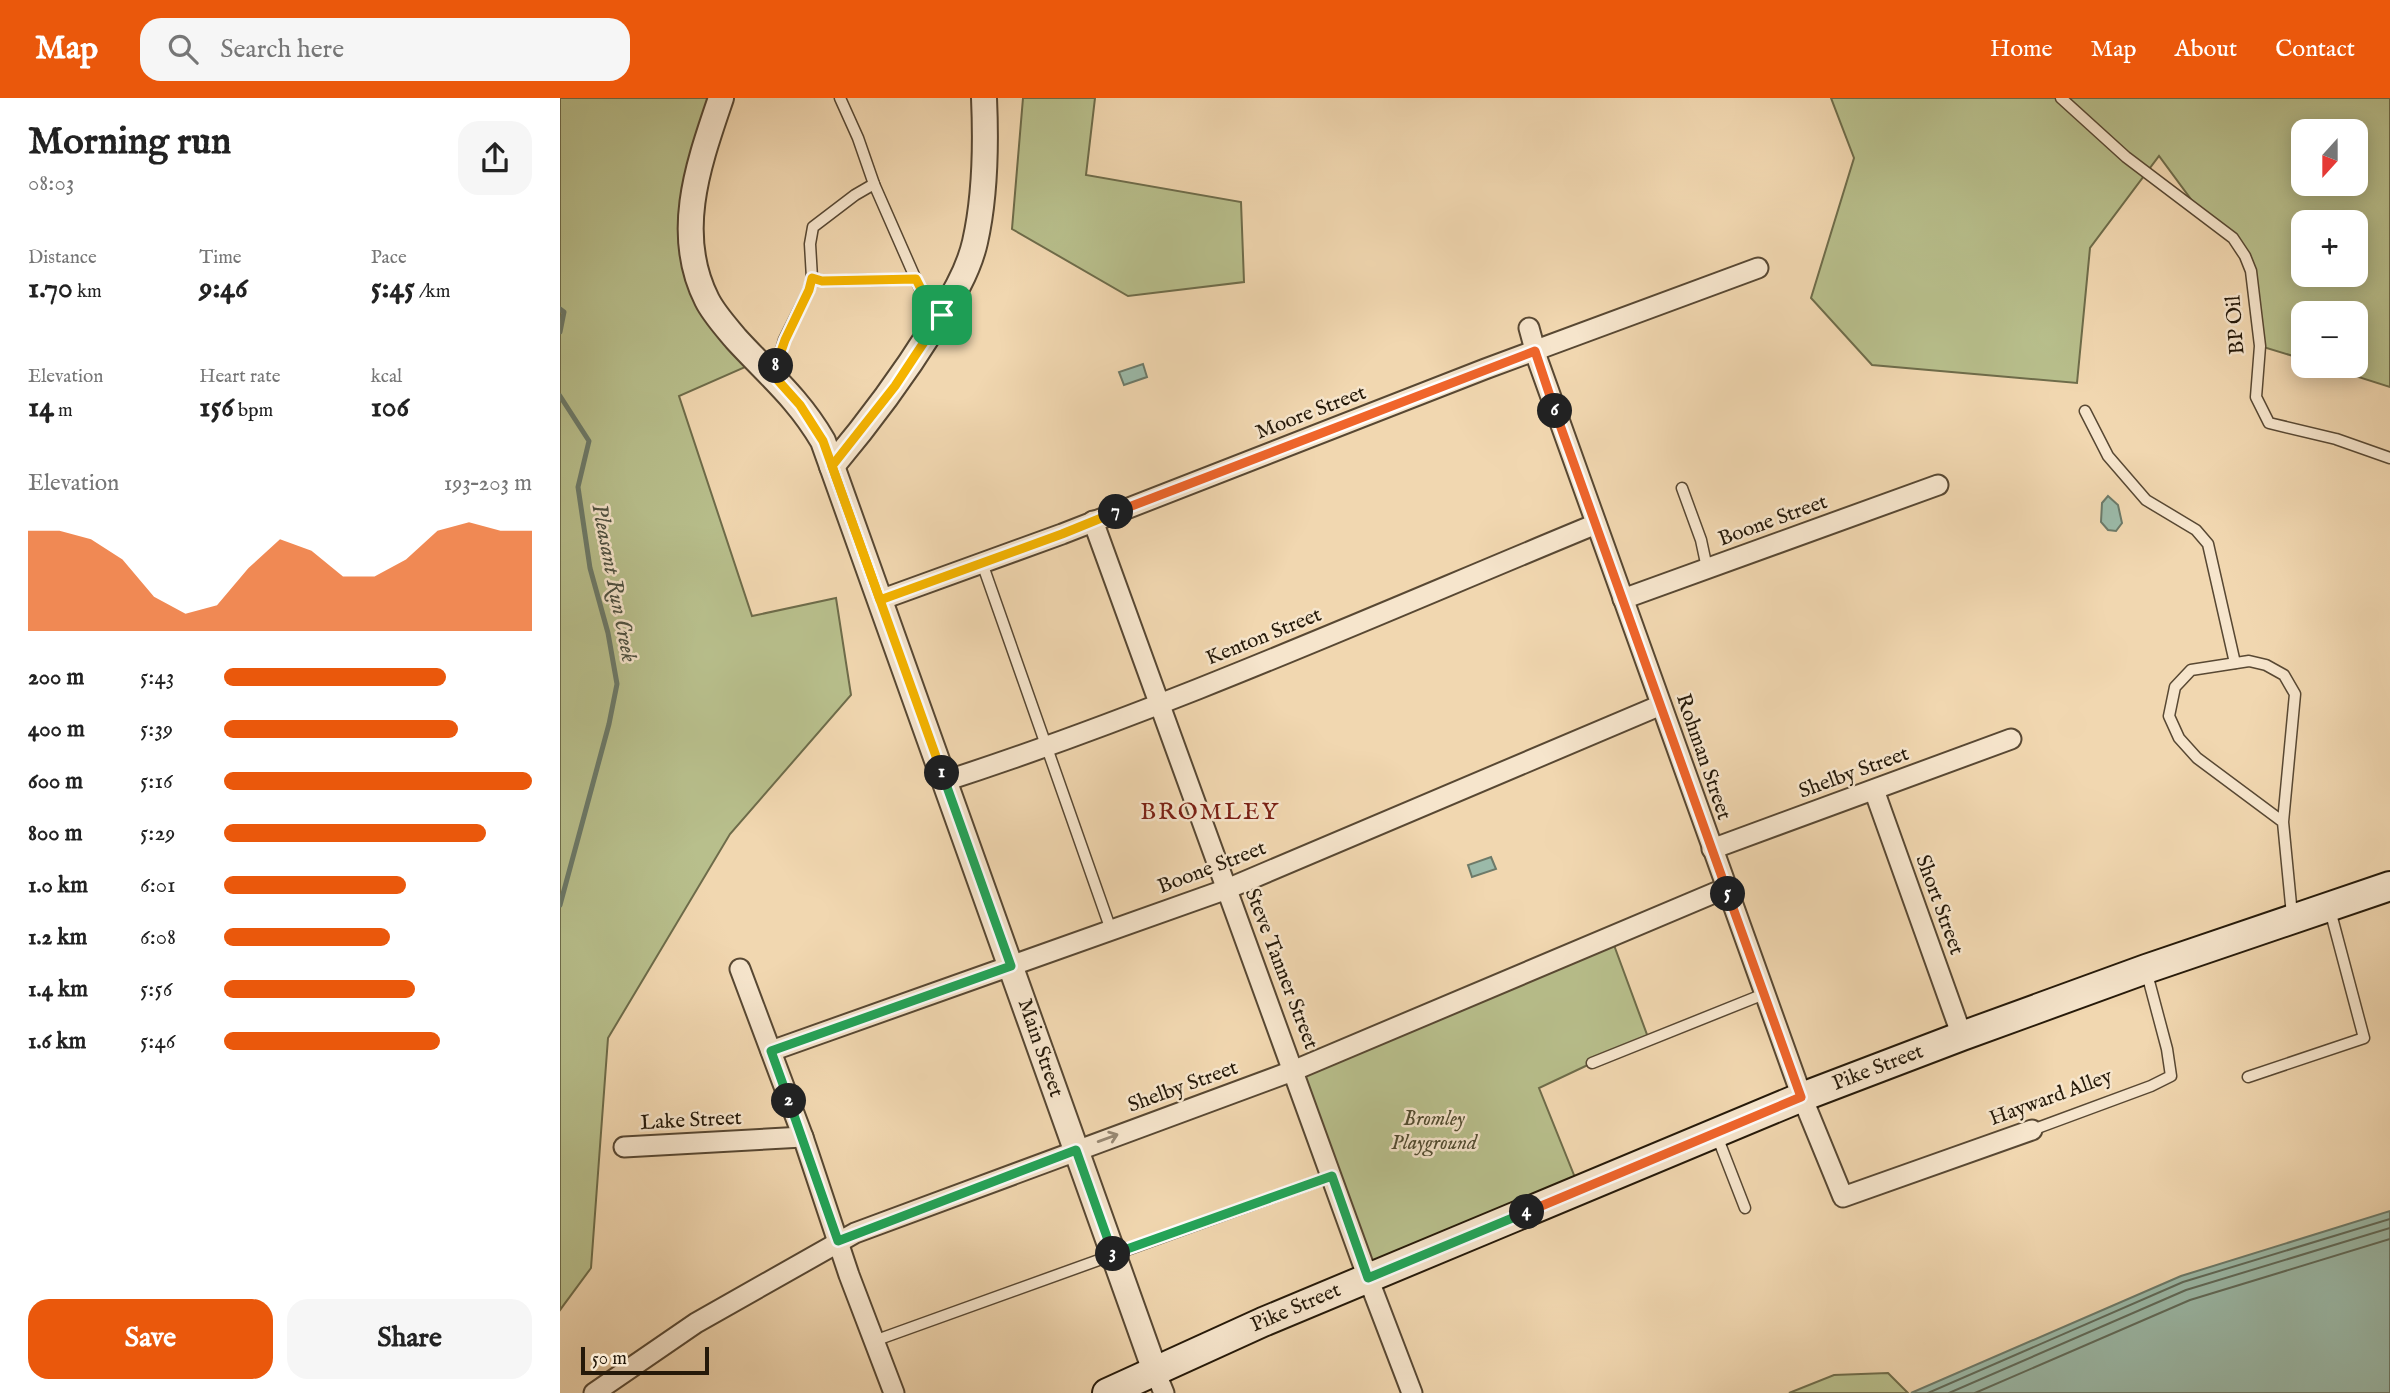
<!DOCTYPE html>
<html lang="en">
<head>
<meta charset="utf-8">
<style>
	:root { --surface:#fff; --page:#f6f6f6; --text:#222; --muted:#767676; --accent:#ea580c }
	body { margin:0; font-family:"IM FELL English",serif; background:var(--page); color:var(--text); height:100vh; display:flex; flex-direction:column; font-size:26px; white-space:nowrap }
	* { box-sizing:border-box; margin:0 }
	p { font-size:23px; color:var(--muted) }
	.icon { flex:none; width:38px; height:38px; fill:none; stroke:currentColor; stroke-width:2; stroke-linecap:round; stroke-linejoin:round }
	.map { position:relative; flex:1; overflow:hidden }
	.details { display:flex; flex-direction:column; background:var(--surface); width:560px }
	.details>* { flex:none }
	.needle { width:46px; rotate:201deg }
	.controls { position:absolute; left:1731px; top:21px; display:grid; gap:14px }
	.controls a { display:grid; place-items:center; width:77px; height:77px; border-radius:14px; background:var(--surface); box-shadow:0 4px 18px #0003; font-size:35px }
	.scale { position:absolute; left:21px; bottom:18px; width:128px; box-sizing:border-box; padding-left:7px; border:4px solid #251909; border-top:0; font-size:19px; line-height:24px; white-space:nowrap; color:#251909; -webkit-text-stroke:5px #f6e5cc; paint-order:stroke }
	.pin { position:absolute; display:grid; place-items:center; width:60px; height:60px; color:#fff; margin:-30px; border-radius:14px; box-shadow:0 4px 10px #0006 }
	.km { position:absolute; width:35px; height:35px; margin:-18px; border-radius:50%; background:#222; color:#fff; font-size:19px; line-height:35px; text-align:center }
	.round { display:grid; place-items:center; flex:none; width:74px; height:74px; border-radius:21px; background:var(--page) }
	.overview { display:flex; align-items:center; justify-content:space-between; height:119px; padding:0 28px }
	h1 { font-size:38px; font-weight:800; line-height:52px }
	.figures { display:grid; grid-template-columns:repeat(3,1fr); gap:10px; height:119px; padding:7px 28px }
	.figures div { display:grid; align-content:center }
	.figures b { font-size:30px; font-weight:800 }
	.figures small { font-size:19px; font-weight:400 }
	.figures p { font-size:19px }
	.chart { height:196px; padding:14px 28px }
	.chart p { display:flex; justify-content:space-between }
	.chart svg { width:100%; height:126px; margin-top:7px; fill:var(--accent); opacity:.7 }
	.button { display:flex; gap:14px; margin-top:auto; padding:14px 28px }
	.button a { flex:1; height:80px; border-radius:21px; background:var(--accent); color:#fff; font-size:28px; font-weight:800; line-height:80px; text-align:center }
	.button a+a { background:var(--page); color:var(--text) }
	ul { padding:0 28px; list-style:none; font-size:23px }
	li { display:grid; grid-template-columns:112px 84px 1fr; align-items:center; height:52px }
	li i { height:18px; border-radius:9px; background:var(--accent) }
	header { display:flex; align-items:center; gap:42px; box-sizing:border-box; height:98px; padding:0 35px; background:var(--accent); color:#fff }
	header strong { font-size:33px }
	nav { display:flex; gap:38px; margin-inline-start:auto; font-size:24px }
	.search { width:490px; height:63px; background:var(--page); display:flex; align-items:center; gap:18px; box-sizing:border-box; padding:0 24px; border-radius:21px; color:var(--muted); font-size:26px }
	main { display:flex; flex:1; min-height:0 }
	.map>svg:first-child { display:block }
</style>
</head>
<body>
<header>
<strong>Map</strong>
<div class="search"><svg class="icon" aria-label="search" viewBox="0 0 24 24"><circle cx="10" cy="10" r="6"/><path d="M15 15l6 6"/></svg>Search here</div>
<nav><a>Home</a><a>Map</a><a>About</a><a>Contact</a></nav>
</header>
<main>
<section class="details">
<div class="overview"><div><h1>Morning run</h1><p>08:03</p></div><a class="round"><svg class="icon" aria-label="share" viewBox="0 0 24 24"><path d="M12 15V3M7 8l5-5 5 5M5 13v7h14v-7"/></svg></a></div>
<div class="figures">
<div><p>Distance</p><b>1.70<small> km</small></b></div>
<div><p>Time</p><b>9:46</b></div>
<div><p>Pace</p><b>5:45<small> /km</small></b></div>
</div>
<div class="figures">
<div><p>Elevation</p><b>14<small> m</small></b></div>
<div><p>Heart rate</p><b>156<small> bpm</small></b></div>
<div><p>kcal</p><b>106</b></div>
</div>
<div class="chart"><p><span>Elevation</span>193–203 m</p>
<svg viewBox="0 0 160 44" preserveAspectRatio="none"><path d="M0 44V9L10 9L20 12L30 19L40 32L50 38L60 35L70 22L80 12L90 16L100 25L110 25L120 19L130 9L140 6L150 9L160 9V44z"/></svg>
</div>
<ul>
<li><b>200 m</b>5:43<i style="width:72%"></i></li>
<li><b>400 m</b>5:39<i style="width:76%"></i></li>
<li><b>600 m</b>5:16<i style="width:100%"></i></li>
<li><b>800 m</b>5:29<i style="width:85%"></i></li>
<li><b>1.0 km</b>6:01<i style="width:59%"></i></li>
<li><b>1.2 km</b>6:08<i style="width:54%"></i></li>
<li><b>1.4 km</b>5:56<i style="width:62%"></i></li>
<li><b>1.6 km</b>5:46<i style="width:70%"></i></li>
</ul>
<div class="button"><a>Save</a><a>Share</a></div>
</section>
<div class="map">
<svg width="1830" height="1295" viewBox="0 0 1830 1295">
	<rect width="100%" height="100%" fill="#f1d7b0"/>
	<filter id="stains"><feTurbulence type="fractalNoise" baseFrequency=".00286" numOctaves="4"/><feColorMatrix values="0 0 0 0 .2 0 0 0 0 .09 0 0 0 0 .02 0 0 0 .5 -.17"/></filter>
	<radialGradient id="worn" r=".72"><stop offset=".6" stop-color="#630" stop-opacity="0"/><stop offset="1" stop-color="#630" stop-opacity=".3"/></radialGradient>
	<g fill="#b8bf8c" stroke="#6e6c4a" stroke-width="2" fill-rule="evenodd">
		<path d="M 0,0 L 161,0 L 130,135 L 148,204 L 199,263 L 119,298 L 192,518 L 276,500 L 291,597 L 170,736 L 48,940 L 31,1170 L 0,1212 Z"/>
		<path d="M 463,0 L 535,0 L 526,77 L 681,104 L 684,184 L 568,198 L 452,131 Z"/>
		<path d="M 1271,0 L 1830,0 L 1830,289 L 1764,268 L 1796,268 L 1796,215 L 1743,215 L 1743,261 L 1700,248 L 1685,158 L 1639,112 L 1599,58 L 1530,150 L 1517,285 L 1312,267 L 1251,200 L 1294,60 ZM 1743,33 L 1796,33 L 1796,86 L 1743,86 ZM 1743,124 L 1796,124 L 1796,177 L 1743,177 Z"/>
		<path d="M 1051,839 L 1089,942 L 1032,965 L 979,990 L 1020,1092 L 808,1180 L 735,972 Z"/>
		<path d="M 1328,1275 L 1348,1295 L 1229,1295 L 1274,1277 Z"/>
	</g>
	<g fill="#9bbaa9" stroke="#6c7a69" stroke-width="2">
		<path d="M 583,266 L 587,279 L 564,287 L 559,274 Z"/>
		<path d="M 1548,398 L 1558,407 L 1562,425 L 1556,433 L 1548,432 L 1541,424 L 1542,405 Z"/>
		<path d="M 931,759 L 936,771 L 912,779 L 908,767 Z"/>
		<path d="M 1830,1113 L 1830,1295 L 1351,1295 L 1621,1178 Z"/>
	</g>
	<g fill="none" stroke-linecap="round" stroke-linejoin="round">
		<g stroke="#606a59" stroke-width="2">
			<path d="M 1368,1295 L 1623,1184 L 1830,1121"/>
			<path d="M 1389,1295 L 1626,1192 L 1830,1130"/>
			<path d="M 1415,1295 L 1630,1202 L 1830,1141"/>
		</g>
		<g stroke="#6c7a69" stroke-width="5">
			<path d="M 0,211 L 4,214 L 0,234"/>
			<path d="M 0,298 L 29,343 L 18,389 L 30,470 L 48,535 L 57,586 L 49,626 L 0,807"/>
		</g>
		<defs>
			<g id="service">
				<path d="M 280,0 L 298,40 L 314,86 L 361,193 L 369,207 L 381,216"/>
				<path d="M 1501,0 L 1566,59 L 1673,140 L 1685,158 L 1691,173 L 1700,248 L 1696,299 L 1709,325 L 1776,341 L 1830,360"/>
				<path d="M 252,180 L 263,183 L 356,181"/>
				<path d="M 214,277 L 224,242 L 249,192 L 252,180 L 250,146 L 253,129 L 295,97 L 314,86"/>
				<path d="M 1525,313 L 1548,358 L 1586,402 L 1636,432 L 1648,446 L 1675,565"/>
				<path d="M 1122,390 L 1141,442 L 1147,470"/>
				<path d="M 422,465 L 551,832"/>
				<path d="M 1723,724 L 1637,660 L 1619,640 L 1609,618 L 1615,589 L 1631,572 L 1689,563 L 1706,567 L 1724,577 L 1735,596 L 1723,724 L 1732,817"/>
				<path d="M 1032,965 L 1204,896"/>
				<path d="M 1688,979 L 1804,940 L 1770,812"/>
				<path d="M 1472,1032 L 1591,988 L 1611,978 L 1607,951 L 1586,872"/>
				<path d="M 1157,1038 L 1185,1110"/>
				<path d="M 314,1243 L 772,1078"/>
			</g>
			<g id="minor">
				<path d="M 969,230 L 978,263 L 1242,999 L 1283,1099 L 1472,1032"/>
				<path d="M 533,423 L 808,1180 L 852,1295"/>
				<path d="M 1063,501 L 1378,387"/>
				<path d="M 320,502 L 502,436 L 925,271 L 1198,170"/>
				<path d="M 385,683 C 607,611 820,515 1036,426"/>
				<path d="M 1314,692 L 1402,938"/>
				<path d="M 1152,751 L 1451,641"/>
				<path d="M 180,871 L 243,1039 L 289,1177 L 334,1295"/>
				<path d="M 211,953 L 667,791 L 1101,607"/>
				<path d="M 64,1049 L 243,1039"/>
				<path d="M 595,1273 L 604,1295"/>
				<path d="M 34,1295 L 136,1225 L 295,1135 L 735,972 L 1166,790"/>
			</g>
			<g id="tertiary">
				<path d="M 161,0 C 139,65 113,135 147,202 C 154,216 167,230 176,241 C 208,276 238,300 263,343 L 595,1273"/>
				<path d="M 272,368 C 309,324 343,278 373,230 C 390,203 408,175 415,144 C 425,100 426,45 424,0"/>
			</g>
			<path id="secondary" d="M 547,1295 L 703,1224 L 1242,999 L 1402,938 L 1586,871 L 1830,788"/>
		</defs>
		<use href="#service" stroke="#584833" stroke-width="13"/>
		<use href="#minor" stroke="#584833" stroke-width="23"/>
		<use href="#tertiary" stroke="#584833" stroke-width="28"/>
		<use href="#secondary" stroke="#251909" stroke-width="32"/>
		<use href="#service" stroke="#f6e5cc" stroke-width="10"/>
		<use href="#minor" stroke="#f6e5cc" stroke-width="19"/>
		<use href="#tertiary" stroke="#f6e5cc" stroke-width="24"/>
		<use href="#secondary" stroke="#f6e5cc" stroke-width="28"/>
	</g>
	<defs><path id="oneway-shaft" d="M-6 0H5M1.5-3L5.5 0L1.5 3" fill="none" stroke-width="1.6" stroke-linecap="round" stroke-linejoin="round" transform="scale(1.75)"/></defs>
	<use stroke="#988974" href="#oneway-shaft" transform="translate(548 1040) rotate(-20)"/>
	<g fill="none" stroke-linecap="round" stroke-linejoin="round">
		<defs>
			<path id="split-1" d="M 382,217 L 335,288 L 272,368 L 382,675"/>
			<path id="split-2" d="M 229,1003 L 211,953 L 451,868 L 382,675"/>
			<path id="split-3" d="M 229,1003 L 278,1143 L 516,1052 L 553,1156"/>
			<path id="split-4" d="M 553,1156 L 772,1078 L 808,1180 L 967,1114"/>
			<path id="split-5" d="M 967,1114 L 1241,999 L 1168,796"/>
			<path id="split-6" d="M 995,313 L 1168,796"/>
			<path id="split-7" d="M 556,414 L 975,253 L 995,313"/>
			<path id="split-8" d="M 216,268 L 214,278 L 240,307 L 263,343 L 320,502 L 502,436 L 556,414"/>
			<path id="split-9" d="M 216,268 L 225,242 L 249,192 L 252,180 L 262,183 L 356,181 L 369,207 L 382,217"/>
		</defs>
		<use href="#split-1" stroke="#fff" stroke-width="14"/>
		<use href="#split-2" stroke="#fff" stroke-width="14"/>
		<use href="#split-3" stroke="#fff" stroke-width="14"/>
		<use href="#split-4" stroke="#fff" stroke-width="14"/>
		<use href="#split-5" stroke="#fff" stroke-width="14"/>
		<use href="#split-6" stroke="#fff" stroke-width="14"/>
		<use href="#split-7" stroke="#fff" stroke-width="14"/>
		<use href="#split-8" stroke="#fff" stroke-width="14"/>
		<use href="#split-9" stroke="#fff" stroke-width="14"/>
		<use href="#split-1" stroke="#f5b400" stroke-width="9"/>
		<use href="#split-2" stroke="#22a559" stroke-width="9"/>
		<use href="#split-3" stroke="#22a559" stroke-width="9"/>
		<use href="#split-4" stroke="#22a559" stroke-width="9"/>
		<use href="#split-5" stroke="#f0652b" stroke-width="9"/>
		<use href="#split-6" stroke="#f0652b" stroke-width="9"/>
		<use href="#split-7" stroke="#f0652b" stroke-width="9"/>
		<use href="#split-8" stroke="#f5b400" stroke-width="9"/>
		<use href="#split-9" stroke="#f5b400" stroke-width="9"/>
	</g>
	<g text-anchor="middle" dominant-baseline="central" stroke-width="5" stroke-linejoin="round" paint-order="stroke">
		<g font-size="21" fill="#251909" stroke="#f6e5cc">
			<text transform="translate(1676 227) rotate(-94)">BP Oil</text>
			<text transform="translate(751 315) rotate(-21)">Moore Street</text>
			<text transform="translate(1213 423) rotate(-20)">Boone Street</text>
			<text transform="translate(704 539) rotate(-22)">Kenton Street</text>
			<text transform="translate(1143 659) rotate(71)">Rohman Street</text>
			<text transform="translate(1294 675) rotate(-20)">Shelby Street</text>
			<text transform="translate(652 770) rotate(-21)">Boone Street</text>
			<text transform="translate(1379 807) rotate(70)">Short Street</text>
			<text transform="translate(721 871) rotate(69)">Steve Tanner Street</text>
			<text transform="translate(480 950) rotate(71)">Main Street</text>
			<text transform="translate(1318 970) rotate(-21)">Pike Street</text>
			<text transform="translate(623 989) rotate(-20)">Shelby Street</text>
			<text transform="translate(1491 1000) rotate(-20)">Hayward Alley</text>
			<text transform="translate(131 1023) rotate(-3)">Lake Street</text>
			<text transform="translate(736 1210) rotate(-23)">Pike Street</text>
		</g>
		<g font-size="21" font-style="italic" fill="#514b30" stroke="#f6e5cc">
			<text x="874" y="1021">Bromley<tspan x="874" dy="24">Playground</tspan></text>
		</g>
		<g font-size="23" font-style="italic" fill="#4e5141" stroke="#f6e5cc">
			<text transform="translate(54 485) rotate(79)">Pleasant Run Creek</text>
		</g>
		<g font-size="24" letter-spacing="2" fill="#7a1f14" stroke="#f6e5cc">
			<text x="650" y="714">BROMLEY</text>
		</g>
	</g>
	<rect width="100%" height="100%" filter="url(#stains)"/>
	<rect width="100%" height="100%" fill="url(#worn)"/>
</svg>
<div class="controls">
<a><svg class="needle" viewBox="-14 -14 28 28"><path d="M0-13l5 13h-10z" fill="#e53935"/><path d="M0 13l5-13h-10z" fill="#767676"/></svg></a>
<a>+</a>
<a>−</a>
</div>
<div class="scale">50 m</div>
<div class="pin" style="left:382px;top:217px;background:#1e9e55"><svg class="icon" aria-label="arrive" viewBox="0 0 24 24"><path d="M6 21V4h12l-3 4 3 4H6"/></svg></div>
<b class="km" style="left:382px;top:675px">1</b>
<b class="km" style="left:229px;top:1003px">2</b>
<b class="km" style="left:553px;top:1156px">3</b>
<b class="km" style="left:967px;top:1114px">4</b>
<b class="km" style="left:1168px;top:796px">5</b>
<b class="km" style="left:995px;top:313px">6</b>
<b class="km" style="left:556px;top:414px">7</b>
<b class="km" style="left:216px;top:268px">8</b>
</div>
</main>
</body>
</html>
